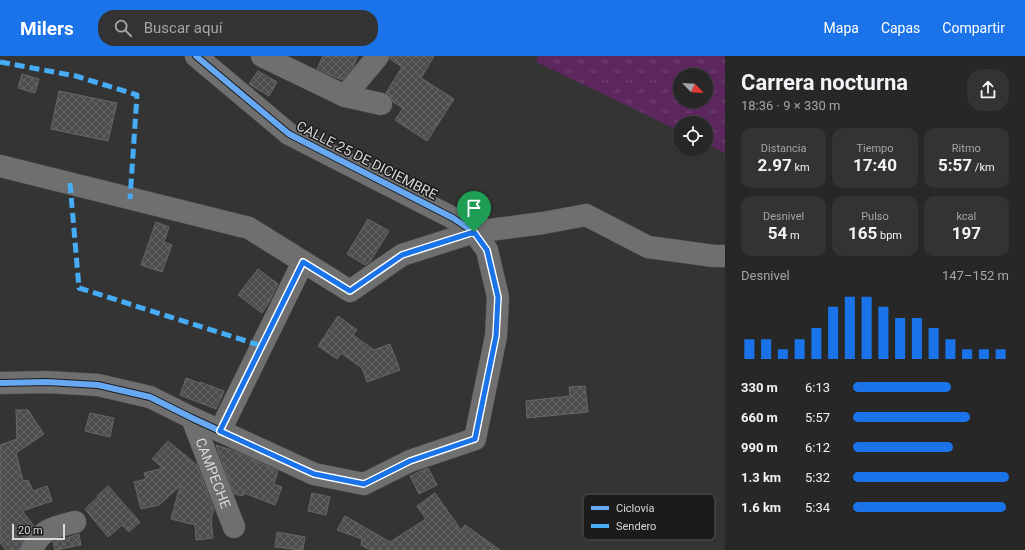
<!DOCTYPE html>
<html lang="es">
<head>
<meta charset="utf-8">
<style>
	:root { --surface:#272727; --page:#333; --text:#f1f3f6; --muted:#a4a5a7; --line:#434444; --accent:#1a73e8 }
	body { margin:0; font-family:Roboto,sans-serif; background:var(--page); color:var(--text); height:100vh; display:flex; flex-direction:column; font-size:15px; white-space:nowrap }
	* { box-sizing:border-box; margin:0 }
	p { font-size:13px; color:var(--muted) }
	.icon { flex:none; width:22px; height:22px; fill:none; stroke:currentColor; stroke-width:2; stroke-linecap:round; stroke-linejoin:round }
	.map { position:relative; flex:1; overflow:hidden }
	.panel { display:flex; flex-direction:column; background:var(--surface); width:300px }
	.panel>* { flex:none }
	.needle { width:26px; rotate:115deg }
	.tools { position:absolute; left:673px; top:12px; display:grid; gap:8px }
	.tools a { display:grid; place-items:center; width:40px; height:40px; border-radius:50%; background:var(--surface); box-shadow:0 1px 3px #0004,0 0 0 1px var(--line); font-size:20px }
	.scale { position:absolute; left:12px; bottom:10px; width:53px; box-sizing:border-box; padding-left:4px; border:2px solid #d8d7d8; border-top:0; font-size:11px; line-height:14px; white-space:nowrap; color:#d8d7d8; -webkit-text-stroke:3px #1c1b1c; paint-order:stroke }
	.pin { position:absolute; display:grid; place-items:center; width:34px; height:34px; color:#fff; margin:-41px -17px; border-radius:50% 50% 50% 0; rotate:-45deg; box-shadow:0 0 4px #0007 }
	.pin .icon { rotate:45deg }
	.round { display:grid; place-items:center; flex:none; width:42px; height:42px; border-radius:16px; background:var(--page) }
	.summary { display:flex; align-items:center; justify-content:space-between; height:68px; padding:0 16px }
	h1 { font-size:22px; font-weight:700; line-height:30px }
	.stats { display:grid; grid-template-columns:repeat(3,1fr); gap:6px; height:68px; padding:4px 16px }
	.stats div { display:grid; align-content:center; border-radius:10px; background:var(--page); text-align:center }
	.stats b { font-size:17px; font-weight:700 }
	.stats small { font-size:11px; font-weight:400 }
	.stats p { font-size:11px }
	.chart { height:112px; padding:8px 16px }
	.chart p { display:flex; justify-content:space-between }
	.chart svg { width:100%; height:72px; margin-top:4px; stroke:var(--accent); stroke-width:6 }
	ul { padding:0 16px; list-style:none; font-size:13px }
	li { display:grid; grid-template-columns:64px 48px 1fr; align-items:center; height:30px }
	li i { height:10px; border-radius:5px; background:var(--accent) }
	header { display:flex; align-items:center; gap:24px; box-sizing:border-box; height:56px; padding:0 20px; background:var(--accent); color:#fff }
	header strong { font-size:19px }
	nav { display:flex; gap:22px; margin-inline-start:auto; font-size:14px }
	.search { width:280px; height:36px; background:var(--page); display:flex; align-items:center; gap:10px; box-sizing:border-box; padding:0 14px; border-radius:16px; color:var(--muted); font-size:15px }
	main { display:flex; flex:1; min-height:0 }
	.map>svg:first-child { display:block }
</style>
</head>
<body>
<header>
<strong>Milers</strong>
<div class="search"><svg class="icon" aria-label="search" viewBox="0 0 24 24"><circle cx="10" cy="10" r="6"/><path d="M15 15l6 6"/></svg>Buscar aquí</div>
<nav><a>Mapa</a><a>Capas</a><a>Compartir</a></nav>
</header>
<main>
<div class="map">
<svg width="725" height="494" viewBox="0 0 725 494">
	<defs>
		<pattern id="grass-tufts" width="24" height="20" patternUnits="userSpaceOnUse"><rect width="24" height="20" fill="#5c275d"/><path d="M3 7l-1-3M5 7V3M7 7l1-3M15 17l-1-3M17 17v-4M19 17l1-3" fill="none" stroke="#734674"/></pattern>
		<pattern id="building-cross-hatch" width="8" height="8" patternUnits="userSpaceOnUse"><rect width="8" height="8" fill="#4e4d4e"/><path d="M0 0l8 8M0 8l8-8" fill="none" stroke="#676667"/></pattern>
	</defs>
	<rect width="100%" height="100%" fill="#343434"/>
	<path fill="url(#grass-tufts)" fill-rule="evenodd" d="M 538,0 L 725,0 L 725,97 L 706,88 L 706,67 L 680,67 L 680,75 L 536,6 ZM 680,19 L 706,19 L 706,45 L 680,45 Z"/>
	<g fill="url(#building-cross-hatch)" stroke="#676767">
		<path d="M 323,0 L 358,0 L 353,11 L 342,24 L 317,13 Z"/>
		<path d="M 390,0 L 434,0 L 421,22 L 454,43 L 427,85 L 395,64 L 403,52 L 393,46 L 390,39 L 386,37 L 402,11 L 390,3 Z"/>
		<path d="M 258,15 L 277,26 L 269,40 L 249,28 Z"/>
		<path d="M 22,18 L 39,23 L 35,37 L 18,32 Z"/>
		<path d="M 59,35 L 117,47 L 108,85 L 51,73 Z"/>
		<path d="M 368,163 L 389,175 L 370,206 L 365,209 L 347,198 Z"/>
		<path d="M 156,166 L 169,171 L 164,186 L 172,189 L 162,216 L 141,209 Z"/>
		<path d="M 258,213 L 278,228 L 268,248 L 262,257 L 238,239 Z"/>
		<path d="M 338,260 L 357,274 L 353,279 L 374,294 L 390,288 L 400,314 L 367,326 L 362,312 L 341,297 L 337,303 L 318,290 Z"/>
		<path d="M 186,322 L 199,327 L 200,326 L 224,335 L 216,353 L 180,339 Z"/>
		<path d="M 585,330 L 588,356 L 527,362 L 526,345 L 570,340 L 569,331 Z"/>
		<path d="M 16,354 L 28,354 L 44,378 L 16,397 L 23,425 L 28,424 L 33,435 L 47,430 L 52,445 L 22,455 L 34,470 L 24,482 L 20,494 L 6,494 L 0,486 L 0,389 L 17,383 Z"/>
		<path d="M 90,357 L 114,362 L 110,381 L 85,375 Z"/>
		<path d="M 168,385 L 197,409 L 214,454 L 211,462 L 213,482 L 196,484 L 195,469 L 171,463 L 180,430 L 159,449 L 141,453 L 134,426 L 146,423 L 144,417 L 163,412 L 152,403 Z"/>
		<path d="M 216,389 L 232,394 L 278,415 L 274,428 L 282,431 L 275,449 L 244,437 L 243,440 L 234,438 Z"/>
		<path d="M 428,412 L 437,429 L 419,438 L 410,420 Z"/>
		<path d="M 108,430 L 140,466 L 129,476 L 122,469 L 108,481 L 85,453 L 98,441 L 97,440 Z"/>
		<path d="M 312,437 L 330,441 L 326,459 L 308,455 Z"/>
		<path d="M 435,437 L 461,474 L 465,469 L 500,494 L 370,494 L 361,489 L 362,483 L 337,474 L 345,460 L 390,486 L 426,463 L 417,450 Z"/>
		<path d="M 277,476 L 305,481 L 303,494 L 275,491 Z"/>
		<path d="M 79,478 L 81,489 L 55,494 L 53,486 Z"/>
	</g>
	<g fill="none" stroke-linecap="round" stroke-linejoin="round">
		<defs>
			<g id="minor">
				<path d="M 262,0 L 345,40 L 381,48"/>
				<path d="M 345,40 L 378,0"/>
				<path d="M 0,110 L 249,172 L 350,235 L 402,199 L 474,176 L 543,167 L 586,159 L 648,191 L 714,200 L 725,200"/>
				<path d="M 0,327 L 47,326 L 98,329 L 150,341 L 192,362 L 314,418 L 364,428 L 410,405 L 475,383 L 496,280 L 498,241 L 487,194 L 474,176 L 453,162 L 289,78 L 196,0"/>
				<path id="s1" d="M 192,362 L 234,471"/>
				<path d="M 220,375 L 303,206"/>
				<path d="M 32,494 C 40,473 55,471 75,466"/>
			</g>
		</defs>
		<use href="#minor" stroke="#515051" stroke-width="23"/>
		<use href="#minor" stroke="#706f70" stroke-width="22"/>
		<g stroke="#46acf6" stroke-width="5" stroke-dasharray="10 5" stroke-linecap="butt">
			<path d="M 0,6 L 76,20 L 137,39 L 130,143"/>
			<path d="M 70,127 L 79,232 L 262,290"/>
		</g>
		<defs>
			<path id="cycleway" d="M 0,327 L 47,326 L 98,329 L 150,341 L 192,362 L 314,418 L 364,428 L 410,405 L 475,383 L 496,280 L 498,241 L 487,194 L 474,176 L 453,162 L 289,78 L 196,0"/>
		</defs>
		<use href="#cycleway" stroke="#1c1b1c" stroke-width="8"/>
		<use href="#cycleway" stroke="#66a8f1" stroke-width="6"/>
	</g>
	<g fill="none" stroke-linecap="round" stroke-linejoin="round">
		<defs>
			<path id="route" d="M 474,176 L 487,194 L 498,241 L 496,280 L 475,383 L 410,405 L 364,428 L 314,418 L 220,375 L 303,206 L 350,235 L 402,199 Z"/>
		</defs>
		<use href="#route" stroke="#fff" stroke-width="8"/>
		<use href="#route" stroke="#1a73e8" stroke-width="5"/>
	</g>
	<g text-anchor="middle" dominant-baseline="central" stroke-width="3" stroke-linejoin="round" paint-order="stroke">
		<g font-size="14" fill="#d8d7d8" stroke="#1c1b1c">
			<text transform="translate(367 104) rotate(27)">CALLE 25 DE DICIEMBRE</text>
			<text stroke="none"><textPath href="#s1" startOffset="59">CAMPECHE</textPath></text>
		</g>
	</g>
	<rect x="583" y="438" width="132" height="46" rx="6" fill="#1c1b1c" stroke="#545354" stroke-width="1"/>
	<rect x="591" y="450" width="18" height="4" fill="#66a8f1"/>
	<rect x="591" y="468" width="18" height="4" fill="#46acf6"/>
	<g font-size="11" fill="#d8d7d8">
		<text x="616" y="456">Ciclovía</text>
		<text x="616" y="474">Sendero</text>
	</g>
</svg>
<div class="tools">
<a><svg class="needle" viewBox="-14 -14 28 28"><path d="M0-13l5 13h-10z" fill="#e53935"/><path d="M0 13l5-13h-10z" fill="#a4a5a7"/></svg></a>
<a><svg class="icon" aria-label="locate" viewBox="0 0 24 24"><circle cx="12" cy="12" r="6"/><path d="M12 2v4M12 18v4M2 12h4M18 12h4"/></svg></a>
</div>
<div class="scale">20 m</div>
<div class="pin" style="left:474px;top:176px;background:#1e9e55"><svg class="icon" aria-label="arrive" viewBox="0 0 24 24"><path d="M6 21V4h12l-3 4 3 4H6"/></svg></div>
</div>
<section class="panel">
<div class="summary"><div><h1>Carrera nocturna</h1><p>18:36 · 9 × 330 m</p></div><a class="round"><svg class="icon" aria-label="share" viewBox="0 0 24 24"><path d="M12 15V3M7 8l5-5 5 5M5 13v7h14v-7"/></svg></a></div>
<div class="stats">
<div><p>Distancia</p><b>2.97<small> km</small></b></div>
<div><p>Tiempo</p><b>17:40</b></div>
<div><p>Ritmo</p><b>5:57<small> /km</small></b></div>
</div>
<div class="stats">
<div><p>Desnivel</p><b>54<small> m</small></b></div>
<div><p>Pulso</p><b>165<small> bpm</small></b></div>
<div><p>kcal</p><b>197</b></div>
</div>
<div class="chart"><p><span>Desnivel</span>147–152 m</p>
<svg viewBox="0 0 160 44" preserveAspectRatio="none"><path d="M5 44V32M15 44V32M25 44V38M35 44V32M45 44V25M55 44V12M65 44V6M75 44V6M85 44V12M95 44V19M105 44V19M115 44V25M125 44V32M135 44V38M145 44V38M155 44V38"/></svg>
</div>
<ul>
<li><b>330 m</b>6:13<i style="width:63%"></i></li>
<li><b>660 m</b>5:57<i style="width:75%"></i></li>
<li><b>990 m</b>6:12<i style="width:64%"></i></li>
<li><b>1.3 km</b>5:32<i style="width:100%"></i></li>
<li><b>1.6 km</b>5:34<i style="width:98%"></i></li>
</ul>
</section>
</main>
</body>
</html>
